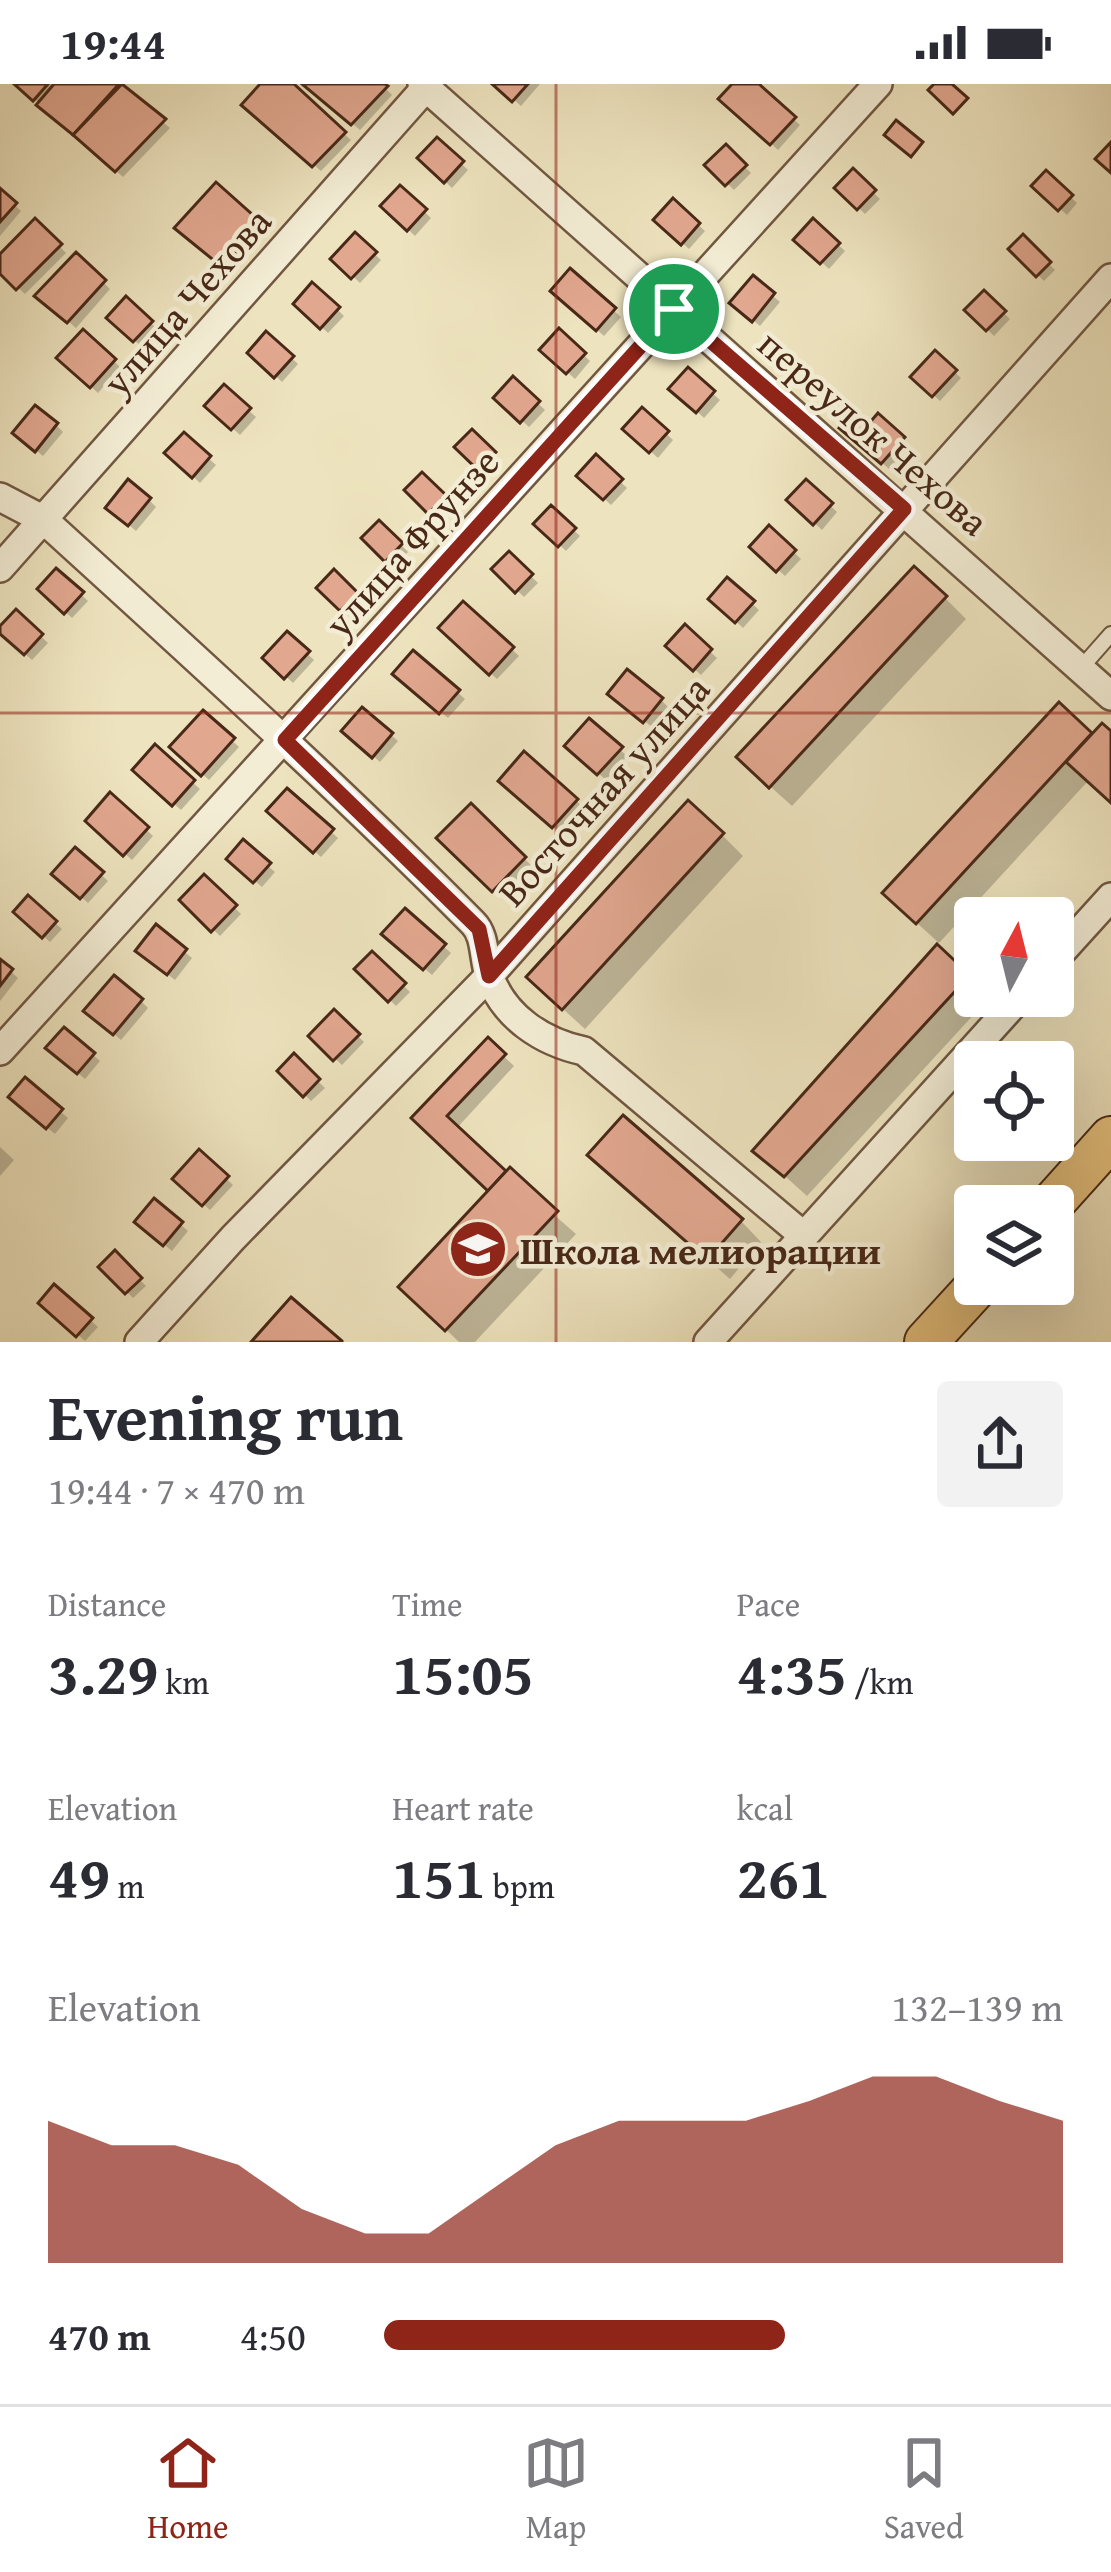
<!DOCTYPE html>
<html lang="en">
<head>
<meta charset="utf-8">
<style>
	:root { --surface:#fff; --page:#f2f2f3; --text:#2b2b33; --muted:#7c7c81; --line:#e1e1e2; --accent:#8f2418 }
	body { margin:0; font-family:"Gentium Book Plus",serif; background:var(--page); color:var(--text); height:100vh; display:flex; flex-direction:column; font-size:45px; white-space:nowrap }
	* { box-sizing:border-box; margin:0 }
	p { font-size:39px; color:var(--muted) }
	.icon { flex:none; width:66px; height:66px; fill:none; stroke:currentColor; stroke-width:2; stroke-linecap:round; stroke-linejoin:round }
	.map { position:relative; height:1258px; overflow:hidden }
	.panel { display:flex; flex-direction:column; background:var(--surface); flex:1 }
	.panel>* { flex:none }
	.needle { width:78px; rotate:7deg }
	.controls { position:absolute; left:954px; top:813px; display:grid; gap:24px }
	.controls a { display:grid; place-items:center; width:120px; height:120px; border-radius:12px; background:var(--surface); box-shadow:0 12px 48px #0002; font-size:60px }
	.pin { position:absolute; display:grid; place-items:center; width:102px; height:102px; color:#fff; margin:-51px; border:6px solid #fff; border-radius:50%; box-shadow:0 3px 12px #0007 }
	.round { display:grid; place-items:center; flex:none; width:126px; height:126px; border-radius:12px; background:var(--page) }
	.head { display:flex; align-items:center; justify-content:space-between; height:204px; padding:0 48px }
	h1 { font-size:66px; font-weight:800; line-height:90px }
	.metrics { display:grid; grid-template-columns:repeat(3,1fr); gap:18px; height:204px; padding:12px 48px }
	.metrics div { display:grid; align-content:center }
	.metrics b { font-size:60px; font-weight:800 }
	.metrics small { font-size:33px; font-weight:400 }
	.metrics p { font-size:33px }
	.chart { height:336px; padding:24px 48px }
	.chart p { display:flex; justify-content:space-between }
	.chart svg { width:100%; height:216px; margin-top:12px; fill:var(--accent); opacity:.7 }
	ul { padding:0 48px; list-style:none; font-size:39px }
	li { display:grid; grid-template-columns:192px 144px 1fr; align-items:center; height:90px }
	li i { height:30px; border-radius:15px; background:var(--accent) }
	.status { display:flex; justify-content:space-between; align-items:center; height:84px; padding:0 60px; background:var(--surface); direction:ltr }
	.status svg { height:33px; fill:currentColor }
	.tab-bar { display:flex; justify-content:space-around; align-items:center; height:168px; border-top:3px solid var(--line); background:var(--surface); font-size:33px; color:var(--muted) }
	.tab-bar a { display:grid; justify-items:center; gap:6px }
	.tab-bar .active { color:var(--accent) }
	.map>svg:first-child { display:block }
</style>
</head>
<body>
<div class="status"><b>19:44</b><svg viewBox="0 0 49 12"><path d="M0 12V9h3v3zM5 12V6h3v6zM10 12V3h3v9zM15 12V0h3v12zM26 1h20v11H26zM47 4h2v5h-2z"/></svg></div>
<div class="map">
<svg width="1111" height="1258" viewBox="0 0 1111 1258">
	<rect width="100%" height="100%" fill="#ede3be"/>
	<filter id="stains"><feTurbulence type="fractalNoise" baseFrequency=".00167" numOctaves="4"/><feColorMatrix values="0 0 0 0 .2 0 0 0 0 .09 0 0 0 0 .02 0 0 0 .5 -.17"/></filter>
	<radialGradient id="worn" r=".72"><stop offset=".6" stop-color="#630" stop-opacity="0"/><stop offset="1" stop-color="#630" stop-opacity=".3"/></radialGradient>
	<g fill="#0003">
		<path d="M 17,0 L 117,0 L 170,44 L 123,93 Z"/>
		<path d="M 264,0 L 289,0 L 351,56 L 321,87 L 251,27 Z"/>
		<path d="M 305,0 L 381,0 L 392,11 L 360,46 Z"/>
		<path d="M 496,0 L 540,0 L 521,22 Z"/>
		<path d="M 736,0 L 755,0 L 800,41 L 778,66 L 722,15 Z"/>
		<path d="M 437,57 L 468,86 L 452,104 L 421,74 Z"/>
		<path d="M 726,64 L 751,89 L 734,106 L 709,82 Z"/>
		<path d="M 853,89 L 880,115 L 865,130 L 838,104 Z"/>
		<path d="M 1046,91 L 1077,119 L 1067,131 L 1035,102 Z"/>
		<path d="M 216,102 L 268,148 L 230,188 L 184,150 Z"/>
		<path d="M 400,105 L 431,134 L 415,152 L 384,122 Z"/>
		<path d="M 0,108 L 21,127 L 0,152 Z"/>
		<path d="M 673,118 L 705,147 L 689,165 L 657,136 Z"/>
		<path d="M 35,138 L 66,169 L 25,210 L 0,187 L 0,175 Z"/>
		<path d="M 813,138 L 845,167 L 829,185 L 797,155 Z"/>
		<path d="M 355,152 L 381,176 L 360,199 L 334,174 Z"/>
		<path d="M 1023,154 L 1055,186 L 1044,197 L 1012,165 Z"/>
		<path d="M 76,172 L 110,205 L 76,244 L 45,218 Z"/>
		<path d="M 570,188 L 621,233 L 604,252 L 554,207 Z"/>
		<path d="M 753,195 L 780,218 L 760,242 L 740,225 Z"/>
		<path d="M 313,202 L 344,232 L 328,249 L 297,220 Z"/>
		<path d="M 984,210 L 1010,235 L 994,252 L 968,226 Z"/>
		<path d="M 126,216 L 157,245 L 142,263 L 110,234 Z"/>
		<path d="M 559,248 L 590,277 L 575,295 L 543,266 Z"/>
		<path d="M 83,249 L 120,283 L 98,309 L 60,274 Z"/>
		<path d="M 267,251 L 298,280 L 282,298 L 251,269 Z"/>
		<path d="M 935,270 L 961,294 L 940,317 L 914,293 Z"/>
		<path d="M 688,287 L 720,316 L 704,334 L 672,304 Z"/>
		<path d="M 513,296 L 545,326 L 529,343 L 497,314 Z"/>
		<path d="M 224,304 L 256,333 L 240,351 L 208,322 Z"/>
		<path d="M 642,327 L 673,356 L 658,374 L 626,345 Z"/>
		<path d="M 878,334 L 909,362 L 889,385 L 844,344 L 866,347 Z"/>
		<path d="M 56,341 L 63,348 L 43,372 L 22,355 Z"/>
		<path d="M 472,349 L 501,377 L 487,391 L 459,363 Z"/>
		<path d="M 184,352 L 216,381 L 200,399 L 168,369 Z"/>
		<path d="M 596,374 L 627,404 L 611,421 L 580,392 Z"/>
		<path d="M 422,392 L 451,420 L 437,434 L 408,406 Z"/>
		<path d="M 806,399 L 837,428 L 822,446 L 790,416 Z"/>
		<path d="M 149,416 L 156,423 L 136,447 L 116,430 Z"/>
		<path d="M 551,425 L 580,452 L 566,467 L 537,440 Z"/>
		<path d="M 380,440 L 408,468 L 394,482 L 366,454 Z"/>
		<path d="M 769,445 L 801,475 L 785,492 L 753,463 Z"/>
		<path d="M 509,471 L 538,499 L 524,513 L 495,485 Z"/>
		<path d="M 57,488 L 88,517 L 72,534 L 41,505 Z"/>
		<path d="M 334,490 L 362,518 L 348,532 L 320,504 Z"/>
		<path d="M 728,497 L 759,526 L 743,544 L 712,515 Z"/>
		<path d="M 945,514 L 966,535 L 792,722 L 761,694 Z"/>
		<path d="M 464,521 L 519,572 L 497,595 L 442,544 Z"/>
		<path d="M 16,529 L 48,559 L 32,576 L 0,547 Z"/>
		<path d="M 685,544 L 717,574 L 701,591 L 669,562 Z"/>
		<path d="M 287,551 L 314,576 L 293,599 L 266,574 Z"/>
		<path d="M 414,570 L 465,615 L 448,634 L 403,596 Z"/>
		<path d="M 618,616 L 661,616 L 668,623 L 652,643 Z"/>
		<path d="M 1059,622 L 1093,653 L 1111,651 L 1111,717 L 1089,696 L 939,859 L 907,830 Z"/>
		<path d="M 203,630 L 239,663 L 209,696 L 173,663 Z"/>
		<path d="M 589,638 L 627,672 L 606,696 L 568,662 Z"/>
		<path d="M 345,647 L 391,651 L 398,657 L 380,678 Z"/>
		<path d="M 155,665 L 200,705 L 181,726 L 136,686 Z"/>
		<path d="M 524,672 L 583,723 L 560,749 L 502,697 Z"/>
		<path d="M 287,708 L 338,754 L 321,773 L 270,727 Z"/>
		<path d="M 111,712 L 153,752 L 132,776 L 89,737 Z"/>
		<path d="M 471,723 L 531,781 L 501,812 L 441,754 Z"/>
		<path d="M 722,751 L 743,772 L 585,945 L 551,914 Z"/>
		<path d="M 243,760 L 275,788 L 262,803 L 230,775 Z"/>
		<path d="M 75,767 L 108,797 L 88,819 L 55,790 Z"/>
		<path d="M 204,794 L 241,830 L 220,852 L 183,816 Z"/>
		<path d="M 28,815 L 62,845 L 50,858 L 17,828 Z"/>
		<path d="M 405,828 L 451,869 L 432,891 L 386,850 Z"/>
		<path d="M 156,845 L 192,874 L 175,896 L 146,873 Z"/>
		<path d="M 937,864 L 975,900 L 975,912 L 989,914 L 807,1112 L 756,1066 Z"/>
		<path d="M 372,871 L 410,908 L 396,922 L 358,885 Z"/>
		<path d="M 0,878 L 18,894 L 0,917 Z"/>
		<path d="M 141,917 L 148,924 L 121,956 L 94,933 Z"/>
		<path d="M 334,929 L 364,958 L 342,981 L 312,952 Z"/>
		<path d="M 488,957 L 514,982 L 456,1045 L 576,1150 L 475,1258 L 459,1258 L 402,1203 L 492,1107 L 415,1034 Z"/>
		<path d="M 56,971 L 93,971 L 100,977 L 85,995 Z"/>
		<path d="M 294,974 L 325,1004 L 311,1017 L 281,987 Z"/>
		<path d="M 25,997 L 68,1034 L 55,1050 L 18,1020 Z"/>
		<path d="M 0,1063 L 14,1076 L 0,1092 Z"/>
		<path d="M 199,1069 L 233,1101 L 210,1126 L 176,1095 Z"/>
		<path d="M 612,1092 L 741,1137 L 761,1158 L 730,1195 Z"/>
		<path d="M 155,1119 L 188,1147 L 172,1167 L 145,1145 Z"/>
		<path d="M 115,1170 L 146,1202 L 133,1214 L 102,1183 Z"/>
		<path d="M 54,1204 L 98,1243 L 85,1257 L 42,1219 Z"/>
	</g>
	<g fill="#e1a78f" stroke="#482817" stroke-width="3">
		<path d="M 14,0 L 48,0 L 33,17 Z"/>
		<path d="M 54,0 L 119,0 L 73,51 L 36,21 Z"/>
		<path d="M 122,0 L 166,35 L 115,88 L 73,51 Z"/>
		<path d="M 260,0 L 294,0 L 346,48 L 312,83 L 241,21 Z"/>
		<path d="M 302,0 L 385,0 L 388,2 L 351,41 Z"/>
		<path d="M 492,0 L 528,0 L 512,18 Z"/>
		<path d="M 732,0 L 759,0 L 796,33 L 770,61 L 718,15 Z"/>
		<path d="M 934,0 L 952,0 L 968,14 L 953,30 L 928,6 Z"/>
		<path d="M 896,36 L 923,58 L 911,73 L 884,51 Z"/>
		<path d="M 437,53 L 464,77 L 444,99 L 417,74 Z"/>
		<path d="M 1111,58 L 1111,89 L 1095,75 Z"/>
		<path d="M 726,60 L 747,81 L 725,102 L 704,81 Z"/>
		<path d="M 853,84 L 876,106 L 857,126 L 834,104 Z"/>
		<path d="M 1046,86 L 1073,111 L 1058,127 L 1031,102 Z"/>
		<path d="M 216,98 L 263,140 L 222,183 L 174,144 Z"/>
		<path d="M 400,101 L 427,125 L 407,147 L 380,122 Z"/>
		<path d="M 0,104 L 17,119 L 0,138 Z"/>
		<path d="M 673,114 L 700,139 L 681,161 L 653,136 Z"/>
		<path d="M 35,134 L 62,160 L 16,206 L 0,190 L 0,170 Z"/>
		<path d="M 813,134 L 840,159 L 820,180 L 793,156 Z"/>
		<path d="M 355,148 L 377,168 L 351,195 L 330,175 Z"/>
		<path d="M 1023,150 L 1051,178 L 1036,193 L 1008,165 Z"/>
		<path d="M 76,168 L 106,196 L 67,239 L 34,212 Z"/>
		<path d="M 570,184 L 616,224 L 596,247 L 550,207 Z"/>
		<path d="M 753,191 L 775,209 L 752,238 L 729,219 Z"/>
		<path d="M 312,198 L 340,223 L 320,245 L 293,220 Z"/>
		<path d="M 984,206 L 1006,227 L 986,247 L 964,226 Z"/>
		<path d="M 126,212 L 153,237 L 133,258 L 106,234 Z"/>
		<path d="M 559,244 L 586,269 L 566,290 L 539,266 Z"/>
		<path d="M 83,245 L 116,275 L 90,304 L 56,274 Z"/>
		<path d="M 266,247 L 294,272 L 274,294 L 247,269 Z"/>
		<path d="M 935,266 L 957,286 L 932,313 L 910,293 Z"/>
		<path d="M 688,283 L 715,307 L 696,329 L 668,305 Z"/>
		<path d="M 513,292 L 540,317 L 520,339 L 493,314 Z"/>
		<path d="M 224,300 L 251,324 L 231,346 L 204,322 Z"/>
		<path d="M 35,321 L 58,339 L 35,368 L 12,349 Z"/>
		<path d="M 642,323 L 669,347 L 649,369 L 622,345 Z"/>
		<path d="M 878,329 L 905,353 L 881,380 L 839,344 L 851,330 L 866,343 Z"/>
		<path d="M 472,345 L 496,368 L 479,387 L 454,363 Z"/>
		<path d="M 184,348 L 211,372 L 192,394 L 164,369 Z"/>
		<path d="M 596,370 L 623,395 L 603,416 L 576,392 Z"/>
		<path d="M 422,388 L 446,411 L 428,430 L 404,406 Z"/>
		<path d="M 128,395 L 151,414 L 128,442 L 105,424 Z"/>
		<path d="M 806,395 L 833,419 L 813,441 L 786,416 Z"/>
		<path d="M 551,421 L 576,444 L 558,463 L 533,440 Z"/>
		<path d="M 379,436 L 403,459 L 385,478 L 361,454 Z"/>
		<path d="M 769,441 L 796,466 L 776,488 L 749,463 Z"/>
		<path d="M 509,467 L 533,490 L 515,509 L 491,485 Z"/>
		<path d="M 914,482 L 947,512 L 769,704 L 736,673 Z"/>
		<path d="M 56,484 L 84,508 L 64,530 L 37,505 Z"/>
		<path d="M 334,485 L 358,509 L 340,527 L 316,504 Z"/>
		<path d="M 727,493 L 755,517 L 735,539 L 708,515 Z"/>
		<path d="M 463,517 L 514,563 L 489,591 L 438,544 Z"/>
		<path d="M 16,525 L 43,550 L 24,571 L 0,550 L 0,542 Z"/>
		<path d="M 685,540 L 712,565 L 693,587 L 665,562 Z"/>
		<path d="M 287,547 L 310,567 L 284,595 L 262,574 Z"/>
		<path d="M 413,566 L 460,606 L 439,630 L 392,590 Z"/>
		<path d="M 627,585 L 663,614 L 643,639 L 607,610 Z"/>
		<path d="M 1059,618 L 1092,649 L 916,840 L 882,809 Z"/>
		<path d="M 362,623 L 393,649 L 372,674 L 341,647 Z"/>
		<path d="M 203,626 L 235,654 L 201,692 L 169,663 Z"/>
		<path d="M 589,634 L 623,663 L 597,691 L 564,662 Z"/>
		<path d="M 1102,639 L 1111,647 L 1111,719 L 1066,678 Z"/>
		<path d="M 155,660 L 195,696 L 172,722 L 132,686 Z"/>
		<path d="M 524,667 L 578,715 L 552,744 L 498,697 Z"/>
		<path d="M 287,704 L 334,745 L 313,769 L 266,727 Z"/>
		<path d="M 110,708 L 149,743 L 123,772 L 85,737 Z"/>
		<path d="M 688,716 L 724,749 L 562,926 L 526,893 Z"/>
		<path d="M 471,719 L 526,773 L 492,808 L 436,754 Z"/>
		<path d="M 243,755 L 271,779 L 253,799 L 226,775 Z"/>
		<path d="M 75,763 L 104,788 L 80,815 L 51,790 Z"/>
		<path d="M 204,790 L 237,821 L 211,848 L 179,816 Z"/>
		<path d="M 28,811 L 57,837 L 42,854 L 13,828 Z"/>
		<path d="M 405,824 L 446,860 L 423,886 L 381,850 Z"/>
		<path d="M 156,840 L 187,865 L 167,891 L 135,867 Z"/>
		<path d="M 937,860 L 970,891 L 784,1093 L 752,1067 Z"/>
		<path d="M 372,867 L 406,899 L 388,918 L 354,885 Z"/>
		<path d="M 0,875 L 13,885 L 0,902 Z"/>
		<path d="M 114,891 L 143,915 L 113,951 L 83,927 Z"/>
		<path d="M 334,925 L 360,950 L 333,977 L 308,952 Z"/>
		<path d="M 64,943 L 95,969 L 77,990 L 45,964 Z"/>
		<path d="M 488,953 L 506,970 L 447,1032 L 506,1087 L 488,1107 L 411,1034 Z"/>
		<path d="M 294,969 L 320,995 L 303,1013 L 277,987 Z"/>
		<path d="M 25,993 L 63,1025 L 46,1045 L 8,1013 Z"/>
		<path d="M 623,1031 L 743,1135 L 707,1176 L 587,1071 Z"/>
		<path d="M 199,1065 L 229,1092 L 202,1122 L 172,1095 Z"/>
		<path d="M 510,1083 L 558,1127 L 445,1247 L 398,1203 Z"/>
		<path d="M 154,1114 L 183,1138 L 163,1162 L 134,1138 Z"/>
		<path d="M 115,1166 L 142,1194 L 125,1210 L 98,1183 Z"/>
		<path d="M 54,1200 L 93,1234 L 76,1253 L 38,1219 Z"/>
		<path d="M 291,1213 L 342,1257 L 342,1258 L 251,1258 Z"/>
	</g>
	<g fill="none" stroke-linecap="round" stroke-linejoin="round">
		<defs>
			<path id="service" d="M 1081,584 L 1111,550"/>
			<g id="minor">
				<path d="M 422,0 L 1111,612"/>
				<path d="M 0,413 L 44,436 C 189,568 335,700 473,839 C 486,852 483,874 489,891 C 504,933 542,958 584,967 L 804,1152"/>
				<path d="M 0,484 L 429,0"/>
				<path d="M 1053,877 L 1111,813"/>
				<path d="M 0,967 L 878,0"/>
				<path d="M 139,1258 L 233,1154 L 489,892 L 1111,194"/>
				<path d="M 708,1258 L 1021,912"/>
			</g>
			<g id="trunk">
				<path d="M 1050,1122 L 1111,1054"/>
				<path d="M 926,1258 L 979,1200"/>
			</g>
		</defs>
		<use href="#service" stroke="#715741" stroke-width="18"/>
		<use href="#minor" stroke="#715741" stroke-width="32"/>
		<use href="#trunk" stroke="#482817" stroke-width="46"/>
		<use href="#service" stroke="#f3edd5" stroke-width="14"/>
		<use href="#minor" stroke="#f3edd5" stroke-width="27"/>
		<use href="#trunk" stroke="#e6c27f" stroke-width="42"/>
	</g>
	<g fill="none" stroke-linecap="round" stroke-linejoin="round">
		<defs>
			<path id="route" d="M 674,225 L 904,425 L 489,892 L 479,845 L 285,656 Z"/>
		</defs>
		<use href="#route" stroke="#fff" stroke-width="24"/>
		<use href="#route" stroke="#8f2418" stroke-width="15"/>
	</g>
	<path fill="none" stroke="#8f2418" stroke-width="3" stroke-opacity="0.55" d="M 556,0 L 556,1258M 0,629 L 1111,629"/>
	<defs>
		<symbol id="university-disc" viewBox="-11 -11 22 22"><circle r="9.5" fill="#8f2418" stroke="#f3edd5"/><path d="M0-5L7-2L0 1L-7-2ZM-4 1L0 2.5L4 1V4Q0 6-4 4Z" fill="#fff"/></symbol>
	</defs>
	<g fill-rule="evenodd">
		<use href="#university-disc" x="445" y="1132" width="66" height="66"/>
	</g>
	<g text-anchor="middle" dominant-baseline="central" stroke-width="9" stroke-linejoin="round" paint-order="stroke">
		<g font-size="39" fill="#482817" stroke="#f3edd5">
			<text transform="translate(186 217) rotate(-49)">улица Чехова</text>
			<text transform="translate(874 348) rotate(41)">переулок Чехова</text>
			<text transform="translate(411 458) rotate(-48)">улица Фрунзе</text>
			<text transform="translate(603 706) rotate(-48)">Восточная улица</text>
		</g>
		<g font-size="39" font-weight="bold" fill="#482817" stroke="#f3edd5" text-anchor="start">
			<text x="520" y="1165">Школа мелиорации</text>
		</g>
	</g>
	<rect width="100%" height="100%" filter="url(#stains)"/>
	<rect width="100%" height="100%" fill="url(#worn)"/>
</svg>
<div class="controls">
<a><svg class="needle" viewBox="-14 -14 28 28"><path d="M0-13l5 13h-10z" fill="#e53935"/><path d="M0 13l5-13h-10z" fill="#7c7c81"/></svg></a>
<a><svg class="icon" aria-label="locate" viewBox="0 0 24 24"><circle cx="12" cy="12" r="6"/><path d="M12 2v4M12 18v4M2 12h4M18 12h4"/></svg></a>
<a><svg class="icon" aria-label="layers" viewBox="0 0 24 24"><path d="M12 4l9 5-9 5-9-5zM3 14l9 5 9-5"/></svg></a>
</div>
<div class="pin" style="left:674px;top:225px;background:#1e9e55"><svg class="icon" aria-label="arrive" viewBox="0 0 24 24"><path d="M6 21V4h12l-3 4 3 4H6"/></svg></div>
</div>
<section class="panel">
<div class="head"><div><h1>Evening run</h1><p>19:44 · 7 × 470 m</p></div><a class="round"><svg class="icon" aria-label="share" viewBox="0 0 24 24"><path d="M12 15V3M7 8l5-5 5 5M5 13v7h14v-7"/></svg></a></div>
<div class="metrics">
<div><p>Distance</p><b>3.29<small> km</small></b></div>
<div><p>Time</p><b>15:05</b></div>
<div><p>Pace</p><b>4:35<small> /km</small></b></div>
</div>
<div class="metrics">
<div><p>Elevation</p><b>49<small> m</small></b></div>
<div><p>Heart rate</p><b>151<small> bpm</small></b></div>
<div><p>kcal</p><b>261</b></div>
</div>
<div class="chart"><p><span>Elevation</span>132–139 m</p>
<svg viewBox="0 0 160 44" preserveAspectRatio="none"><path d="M0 44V15L10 20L20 20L30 24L40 33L50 38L60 38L70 29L80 20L90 15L100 15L110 15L120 11L130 6L140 6L150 11L160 15V44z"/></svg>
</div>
<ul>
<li><b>470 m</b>4:50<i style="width:59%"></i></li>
</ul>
</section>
<nav class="tab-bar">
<a class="active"><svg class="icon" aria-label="home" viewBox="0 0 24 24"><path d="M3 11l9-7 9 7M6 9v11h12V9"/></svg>Home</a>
<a><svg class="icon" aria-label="map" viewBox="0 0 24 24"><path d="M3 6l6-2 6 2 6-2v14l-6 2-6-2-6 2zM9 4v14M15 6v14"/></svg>Map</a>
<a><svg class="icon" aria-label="saved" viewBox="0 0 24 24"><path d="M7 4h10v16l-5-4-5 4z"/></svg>Saved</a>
</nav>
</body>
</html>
